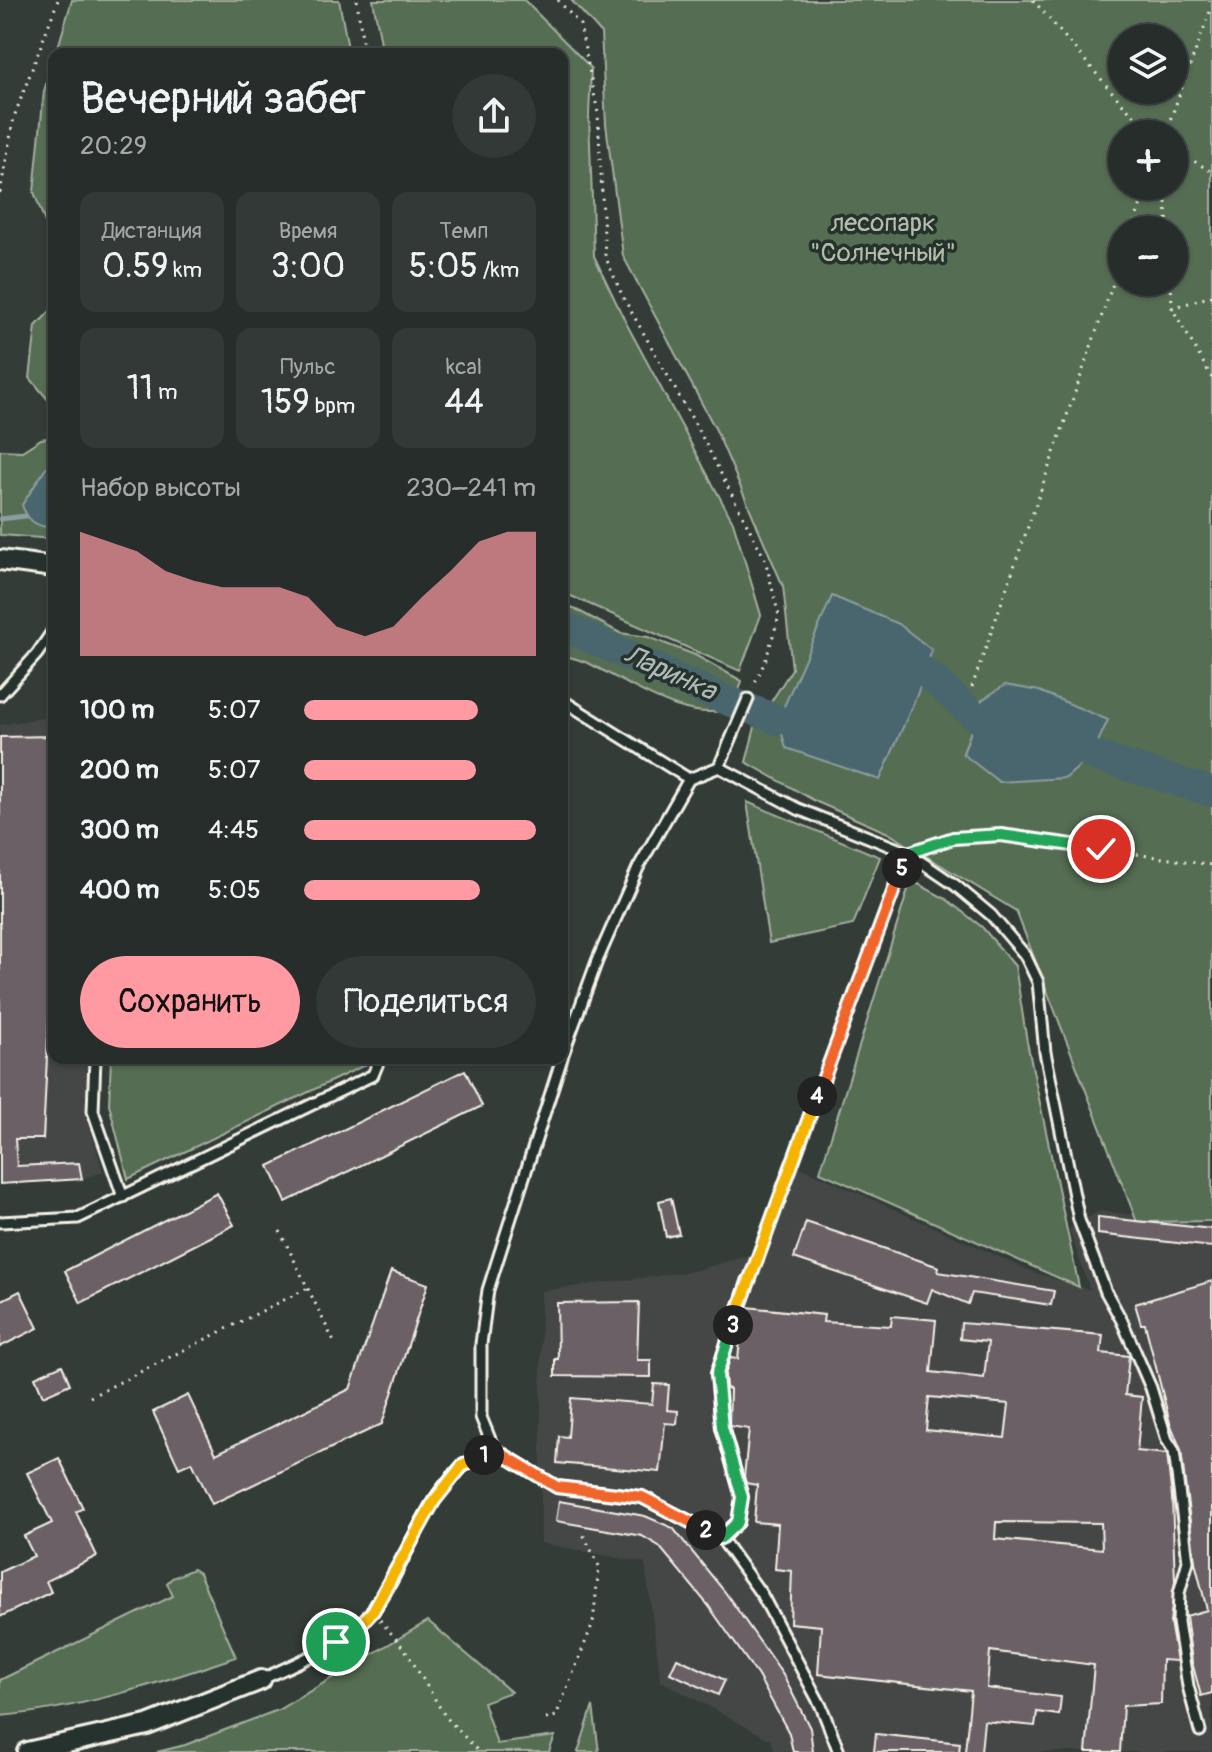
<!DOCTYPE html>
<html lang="ru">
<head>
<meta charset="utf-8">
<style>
	:root { --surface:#272d2a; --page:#333936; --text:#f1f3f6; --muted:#a4a8a8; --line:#434947; --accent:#ff9aa2 }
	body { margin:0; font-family:Pangolin,sans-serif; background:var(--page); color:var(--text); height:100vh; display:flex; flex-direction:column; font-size:30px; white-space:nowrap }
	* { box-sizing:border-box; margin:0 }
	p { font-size:26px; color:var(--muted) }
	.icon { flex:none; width:44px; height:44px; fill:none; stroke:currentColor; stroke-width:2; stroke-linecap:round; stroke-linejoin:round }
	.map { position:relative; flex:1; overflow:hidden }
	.sheet { position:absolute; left:48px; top:48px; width:520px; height:1016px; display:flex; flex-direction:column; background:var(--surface); border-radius:16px; box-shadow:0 2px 6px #0004,0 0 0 2px var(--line) }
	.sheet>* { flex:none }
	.fabs { position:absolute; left:1108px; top:24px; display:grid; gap:16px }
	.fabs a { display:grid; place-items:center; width:80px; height:80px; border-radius:50%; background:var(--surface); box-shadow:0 2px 6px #0004,0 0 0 2px var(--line); font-size:40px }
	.pin { position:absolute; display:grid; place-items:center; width:68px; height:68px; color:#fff; margin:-34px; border:4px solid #fff; border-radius:50%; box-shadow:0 2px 8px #0007 }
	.km { position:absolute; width:40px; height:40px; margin:-20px; border-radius:50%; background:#222; color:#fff; font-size:22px; line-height:40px; text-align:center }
	.round { display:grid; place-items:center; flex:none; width:84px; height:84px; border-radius:42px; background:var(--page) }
	.headline { display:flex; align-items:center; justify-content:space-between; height:136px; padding:0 32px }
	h1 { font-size:44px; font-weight:600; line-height:60px }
	.stats { display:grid; grid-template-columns:repeat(3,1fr); gap:12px; height:136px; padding:8px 32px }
	.stats div { display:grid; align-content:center; border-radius:16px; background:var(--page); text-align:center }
	.stats b { font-size:34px; font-weight:600 }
	.stats small { font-size:22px; font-weight:400 }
	.stats p { font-size:22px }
	.chart { height:224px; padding:16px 32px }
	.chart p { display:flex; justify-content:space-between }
	.chart svg { width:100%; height:144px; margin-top:8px; fill:var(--accent); opacity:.7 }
	.primary-button { display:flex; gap:16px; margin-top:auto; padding:16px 32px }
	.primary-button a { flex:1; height:92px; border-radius:48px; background:var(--accent); color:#111; font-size:32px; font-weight:600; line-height:92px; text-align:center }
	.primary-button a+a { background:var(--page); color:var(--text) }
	ul { padding:0 32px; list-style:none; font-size:26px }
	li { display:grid; grid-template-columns:128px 96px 1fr; align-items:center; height:60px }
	li i { height:20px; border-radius:10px; background:var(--accent) }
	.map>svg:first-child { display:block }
</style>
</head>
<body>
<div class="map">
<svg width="1212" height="1752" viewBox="0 0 1212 1752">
	<rect width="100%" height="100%" fill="#343c38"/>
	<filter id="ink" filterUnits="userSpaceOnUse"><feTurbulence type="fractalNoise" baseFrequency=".0125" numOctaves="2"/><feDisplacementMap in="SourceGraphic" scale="16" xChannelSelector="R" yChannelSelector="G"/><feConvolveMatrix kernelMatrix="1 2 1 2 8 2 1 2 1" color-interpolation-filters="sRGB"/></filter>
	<g filter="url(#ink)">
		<g fill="#444746">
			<path d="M 48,717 L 54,717 L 54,1058 L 87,1058 L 85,1111 L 103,1172 L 82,1179 L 0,1184 L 0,725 Z"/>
			<path d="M 787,1161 L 1033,1272 L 1090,1290 L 1069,1229 L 1099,1211 L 1212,1224 L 1212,1752 L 775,1752 L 771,1740 L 661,1681 L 645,1563 L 541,1543 L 541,1291 L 694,1271 L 753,1254 Z"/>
		</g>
		<g fill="#546d53" stroke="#a4af9e" stroke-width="2" fill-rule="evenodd">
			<path d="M 72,0 L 339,0 L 349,54 L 56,54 Z"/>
			<path d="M 373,0 L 524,0 L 591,68 L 589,116 L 594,256 L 625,321 L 733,522 L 761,615 L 740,671 L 562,592 L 562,54 L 383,54 Z"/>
			<path d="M 571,0 L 1212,0 L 1212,1221 L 1137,1222 L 1016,911 L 888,833 L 817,802 L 746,762 L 755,727 L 792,669 L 783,586 L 716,430 L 623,256 L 606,124 L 601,33 ZM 1122,38 L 1174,38 L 1174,90 L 1122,90 ZM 1122,134 L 1174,134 L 1174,186 L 1122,186 ZM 1122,230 L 1174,230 L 1174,282 L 1122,282 ZM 982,700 L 1107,720 L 963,753 Z"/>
			<path d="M 54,59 L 54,247 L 34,192 L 44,91 Z"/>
			<path d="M 54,307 L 54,407 L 30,378 L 36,326 Z"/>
			<path d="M 54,437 L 54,539 L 0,535 L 0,450 L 22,451 L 41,439 Z"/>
			<path d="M 562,602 L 620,633 L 648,637 L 695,655 L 742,681 L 734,707 C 691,727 629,683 592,665 C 583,660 572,658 562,655 Z"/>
			<path d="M 747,802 L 880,857 L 853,925 L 769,943 Z"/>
			<path d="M 911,880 L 946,899 L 982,927 L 1015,966 L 1027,1042 L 1079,1287 L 820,1172 Z"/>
			<path d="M 111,1058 L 370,1058 L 367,1064 L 128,1179 L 109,1104 Z"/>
			<path d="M 193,1569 L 199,1573 L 236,1657 C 159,1683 81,1709 0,1716 L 0,1680 L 173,1596 L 167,1583 L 172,1578 Z"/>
			<path d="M 428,1621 L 511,1692 L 483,1702 L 497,1744 L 555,1736 L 549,1752 L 157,1752 L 185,1745 L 278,1710 Z"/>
			<path d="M 593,1706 L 599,1752 L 578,1752 Z"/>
		</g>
		<g fill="#48666e" stroke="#8d9e9f" stroke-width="2">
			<path d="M 50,462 L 54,462 L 54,528 C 37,527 28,522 22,505 Z"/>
			<path d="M 832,596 L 899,624 L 932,650 L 917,695 L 880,780 L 786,748 L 778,720 Z"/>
			<path d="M 1005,685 L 1039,691 L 1108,720 L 1092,755 L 1066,778 L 999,782 L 963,754 L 982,700 Z"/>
		</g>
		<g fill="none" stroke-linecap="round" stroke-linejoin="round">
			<path stroke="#8d9e9f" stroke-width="5" d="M 0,519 L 26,516"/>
			<g stroke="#48666e" stroke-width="30">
				<path d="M 562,625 L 711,694 L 778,720"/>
				<path d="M 925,672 L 976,717"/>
				<path d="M 1092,755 L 1212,792"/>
			</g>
		</g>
		<g fill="#6a6065" stroke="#f4f1e8" stroke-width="2" fill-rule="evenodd">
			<path d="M 54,736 L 54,913 L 43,1139 L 15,1139 L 17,1166 L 79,1163 L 82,1179 L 0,1184 L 0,737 Z"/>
			<path d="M 465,1070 L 482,1106 L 286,1202 L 269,1166 Z"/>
			<path d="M 217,1193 L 234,1225 L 81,1303 L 65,1271 Z"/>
			<path d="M 671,1198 L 679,1234 L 666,1237 L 659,1201 Z"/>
			<path d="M 1098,1217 L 1212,1229 L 1212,1247 L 1098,1234 Z"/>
			<path d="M 806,1222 L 939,1267 L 938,1272 L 1054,1291 L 1051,1305 L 972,1293 L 968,1304 L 932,1289 L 927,1303 L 794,1258 Z"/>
			<path d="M 391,1271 L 428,1284 L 382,1424 L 212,1504 L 192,1462 L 179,1468 L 153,1412 L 188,1395 L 216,1454 L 350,1389 Z"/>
			<path d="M 1212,1281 L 1212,1693 L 1201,1696 L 1192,1662 L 1186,1616 L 1207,1610 L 1195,1562 L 1181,1450 L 1170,1423 L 1145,1324 L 1141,1324 L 1135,1304 Z"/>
			<path d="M 20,1291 L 38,1328 L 0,1347 L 0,1301 Z"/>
			<path d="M 639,1302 L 637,1360 L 651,1360 L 651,1377 L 555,1376 L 555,1359 L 558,1359 L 557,1303 Z"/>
			<path d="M 747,1307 L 824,1315 L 823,1322 L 891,1326 L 892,1316 L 936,1320 L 931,1372 L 984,1378 L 988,1342 L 960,1339 L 961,1323 L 1103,1335 L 1101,1353 L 1129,1356 L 1125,1395 L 1142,1397 L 1137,1451 L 1167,1454 L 1172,1498 L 1175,1581 L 1170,1622 L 1177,1661 L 1162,1660 L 1161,1704 L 1123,1706 L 1120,1752 L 1086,1752 L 1094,1665 L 990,1651 L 987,1688 L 1061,1697 L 1059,1715 L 1037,1712 L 1035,1726 L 984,1721 L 981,1752 L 965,1752 L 971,1691 L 818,1674 L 821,1626 L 790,1623 L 792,1571 L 775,1569 L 778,1524 L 754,1522 L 757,1485 L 746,1483 L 744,1477 L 749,1429 L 729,1426 L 730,1389 L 726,1388 L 725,1375 L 730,1358 L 738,1359 L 742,1322 ZM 929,1397 L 1009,1404 L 1005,1438 L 926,1430 ZM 996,1522 L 1101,1523 L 1102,1549 L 995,1539 Z"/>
			<path d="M 62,1365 L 70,1384 L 43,1396 L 35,1377 Z"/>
			<path d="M 654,1384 L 669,1385 L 667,1410 L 678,1411 L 677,1424 L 665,1423 L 660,1472 L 557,1463 L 559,1436 L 568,1437 L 571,1398 L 652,1404 Z"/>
			<path d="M 59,1458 L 83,1508 L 76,1512 L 97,1556 L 46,1581 L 51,1592 L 0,1617 L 0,1572 L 34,1556 L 24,1536 L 52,1523 L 27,1473 Z"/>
			<path d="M 559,1501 L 645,1516 L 673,1528 L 725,1592 L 783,1675 L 810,1728 L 813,1752 L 793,1752 L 789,1733 L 758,1676 L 708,1605 L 659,1546 L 642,1536 L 556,1521 Z"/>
			<path d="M 677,1658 L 725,1680 L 718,1695 L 670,1673 Z"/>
			<path d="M 876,1734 L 960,1743 L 959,1752 L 874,1752 Z"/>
		</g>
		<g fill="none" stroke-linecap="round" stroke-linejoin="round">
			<defs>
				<g id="lane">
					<path d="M 0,695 L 37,654 L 54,629"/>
					<path d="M 562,700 L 689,779"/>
					<path d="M 719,767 L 748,699"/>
					<path d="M 562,1057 L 597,961 L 638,868 L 689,779 L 719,767 L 798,809 L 908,853 L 955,885 L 991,915 L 1025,955 L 1038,982 L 1045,1052 L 1079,1220 L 1106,1292 L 1122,1321 L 1151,1388 L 1167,1440 L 1174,1451 L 1188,1561 L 1179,1593 L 1178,1622 L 1188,1686 L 1200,1731"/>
					<path d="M 95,1058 L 93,1111 L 123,1197"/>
					<path d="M 0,1222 L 78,1218 L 373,1075 L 380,1058"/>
					<path d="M 494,1449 L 557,1487 L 642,1497 L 721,1538 L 762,1595 L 821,1706 L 839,1752"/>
					<path d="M 494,1449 L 481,1417 L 481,1344 L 488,1290 L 562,1058"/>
					<path d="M 721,1538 L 738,1522 L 742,1497 L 722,1427 L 717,1374 L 748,1280"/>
					<path d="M 261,1680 C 298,1661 344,1646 371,1613 C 405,1571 419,1504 462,1467 C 471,1459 484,1455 494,1449"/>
				</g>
				<g id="street">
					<path d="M 0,560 L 54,567"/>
					<path d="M 27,1752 L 147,1725 L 261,1680"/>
				</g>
			</defs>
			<use href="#lane" stroke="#f4f1e8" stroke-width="15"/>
			<use href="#street" stroke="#f4f1e8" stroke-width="24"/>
			<g stroke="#f4f1e8" stroke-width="3" stroke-dasharray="2 6" stroke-linecap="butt">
				<path d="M 357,0 L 364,54"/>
				<path d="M 558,0 L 580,25 L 598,113 L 605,256 L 623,297 L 699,431 L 765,559 L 779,616 L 766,659 L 753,688"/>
				<path d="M 1033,0 L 1119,100 L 1153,134"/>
				<path d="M 1165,134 L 1212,6"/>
				<path d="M 1174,149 L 1212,172"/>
				<path d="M 1165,186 L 1168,230"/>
				<path d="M 0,193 L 14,117 L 58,0"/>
				<path d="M 1132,230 L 1147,186"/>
				<path d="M 1171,282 L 1172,306"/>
				<path d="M 1212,296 L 1172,308 L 1212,378"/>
				<path d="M 972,687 L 1122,258"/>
				<path d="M 924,848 L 953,838 L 1001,835 L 1212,865"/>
				<path d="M 280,1231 L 335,1344"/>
				<path d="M 752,1268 L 904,863"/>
				<path d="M 90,1397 L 308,1288"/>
				<path d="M 380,1620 L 406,1651 L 445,1716 L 479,1752"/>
				<path d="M 546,1719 L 556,1716 L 593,1623 L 599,1566 L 583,1534"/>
			</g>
			<use href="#lane" stroke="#26332d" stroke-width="9"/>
			<use href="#street" stroke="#26332d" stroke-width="18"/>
		</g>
	</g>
	<g fill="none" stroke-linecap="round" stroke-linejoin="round" filter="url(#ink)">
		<defs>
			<path id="split-1" d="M 336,1642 L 358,1627 L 373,1611 L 434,1501 L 462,1466 L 484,1455"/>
			<path id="split-2" d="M 484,1455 L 494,1449 L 557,1487 L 642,1497 L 706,1530"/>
			<path id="split-3" d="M 706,1530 L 721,1538 L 738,1522 L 742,1497 L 722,1427 L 717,1374 L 733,1325"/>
			<path id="split-4" d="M 733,1325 L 817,1096"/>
			<path id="split-5" d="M 817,1096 L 902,868"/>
			<path id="split-6" d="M 902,868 L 908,853 L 953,838 L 1001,835 L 1101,849"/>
		</defs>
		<use href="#split-1" stroke="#fff" stroke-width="16"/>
		<use href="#split-2" stroke="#fff" stroke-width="16"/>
		<use href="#split-3" stroke="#fff" stroke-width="16"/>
		<use href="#split-4" stroke="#fff" stroke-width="16"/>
		<use href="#split-5" stroke="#fff" stroke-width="16"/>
		<use href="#split-6" stroke="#fff" stroke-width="16"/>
		<use href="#split-1" stroke="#f5b400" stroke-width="10"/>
		<use href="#split-2" stroke="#f0652b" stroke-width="10"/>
		<use href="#split-3" stroke="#22a559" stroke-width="10"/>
		<use href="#split-4" stroke="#f5b400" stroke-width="10"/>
		<use href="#split-5" stroke="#f0652b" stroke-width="10"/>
		<use href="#split-6" stroke="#22a559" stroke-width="10"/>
	</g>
	<g text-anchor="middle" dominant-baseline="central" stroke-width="7" stroke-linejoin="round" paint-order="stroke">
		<g font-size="26" fill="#b4bcac" stroke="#26332d">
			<text x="883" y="223">лесопарк<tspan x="883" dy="30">"Солнечный"</tspan></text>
		</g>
		<g font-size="28" font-style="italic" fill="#afb9b7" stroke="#26332d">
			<text transform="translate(670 673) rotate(24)">Ларинка</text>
		</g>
	</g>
</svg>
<div class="fabs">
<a><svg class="icon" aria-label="layers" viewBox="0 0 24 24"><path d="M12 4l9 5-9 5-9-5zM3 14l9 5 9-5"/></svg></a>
<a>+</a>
<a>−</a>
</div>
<div class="pin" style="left:336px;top:1642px;background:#1e9e55"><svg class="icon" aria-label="arrive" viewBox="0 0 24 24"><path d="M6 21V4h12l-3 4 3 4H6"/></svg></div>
<div class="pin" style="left:1101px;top:849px;background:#d93025"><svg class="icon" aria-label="check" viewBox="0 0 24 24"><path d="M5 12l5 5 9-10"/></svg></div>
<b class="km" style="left:484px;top:1455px">1</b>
<b class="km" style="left:706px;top:1530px">2</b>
<b class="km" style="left:733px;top:1325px">3</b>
<b class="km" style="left:817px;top:1096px">4</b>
<b class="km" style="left:902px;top:868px">5</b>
<section class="sheet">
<div class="headline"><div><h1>Вечерний забег</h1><p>20:29</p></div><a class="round"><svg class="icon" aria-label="share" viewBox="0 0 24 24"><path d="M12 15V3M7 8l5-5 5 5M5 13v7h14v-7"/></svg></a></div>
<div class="stats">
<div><p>Дистанция</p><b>0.59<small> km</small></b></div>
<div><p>Время</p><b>3:00</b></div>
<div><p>Темп</p><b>5:05<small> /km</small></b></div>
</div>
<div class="stats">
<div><b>11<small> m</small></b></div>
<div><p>Пульс</p><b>159<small> bpm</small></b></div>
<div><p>kcal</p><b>44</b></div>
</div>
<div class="chart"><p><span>Набор высоты</span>230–241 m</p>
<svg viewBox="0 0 160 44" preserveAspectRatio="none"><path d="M0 44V6L10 9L20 12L30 18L40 21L50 23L60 23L70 23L80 26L90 35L100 38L110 35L120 26L130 18L140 9L150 6L160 6V44z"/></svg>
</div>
<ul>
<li><b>100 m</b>5:07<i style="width:75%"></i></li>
<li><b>200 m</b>5:07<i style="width:74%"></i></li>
<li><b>300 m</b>4:45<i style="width:100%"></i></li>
<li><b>400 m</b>5:05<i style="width:76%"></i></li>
</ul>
<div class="primary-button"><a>Сохранить</a><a>Поделиться</a></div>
</section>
</div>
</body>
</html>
